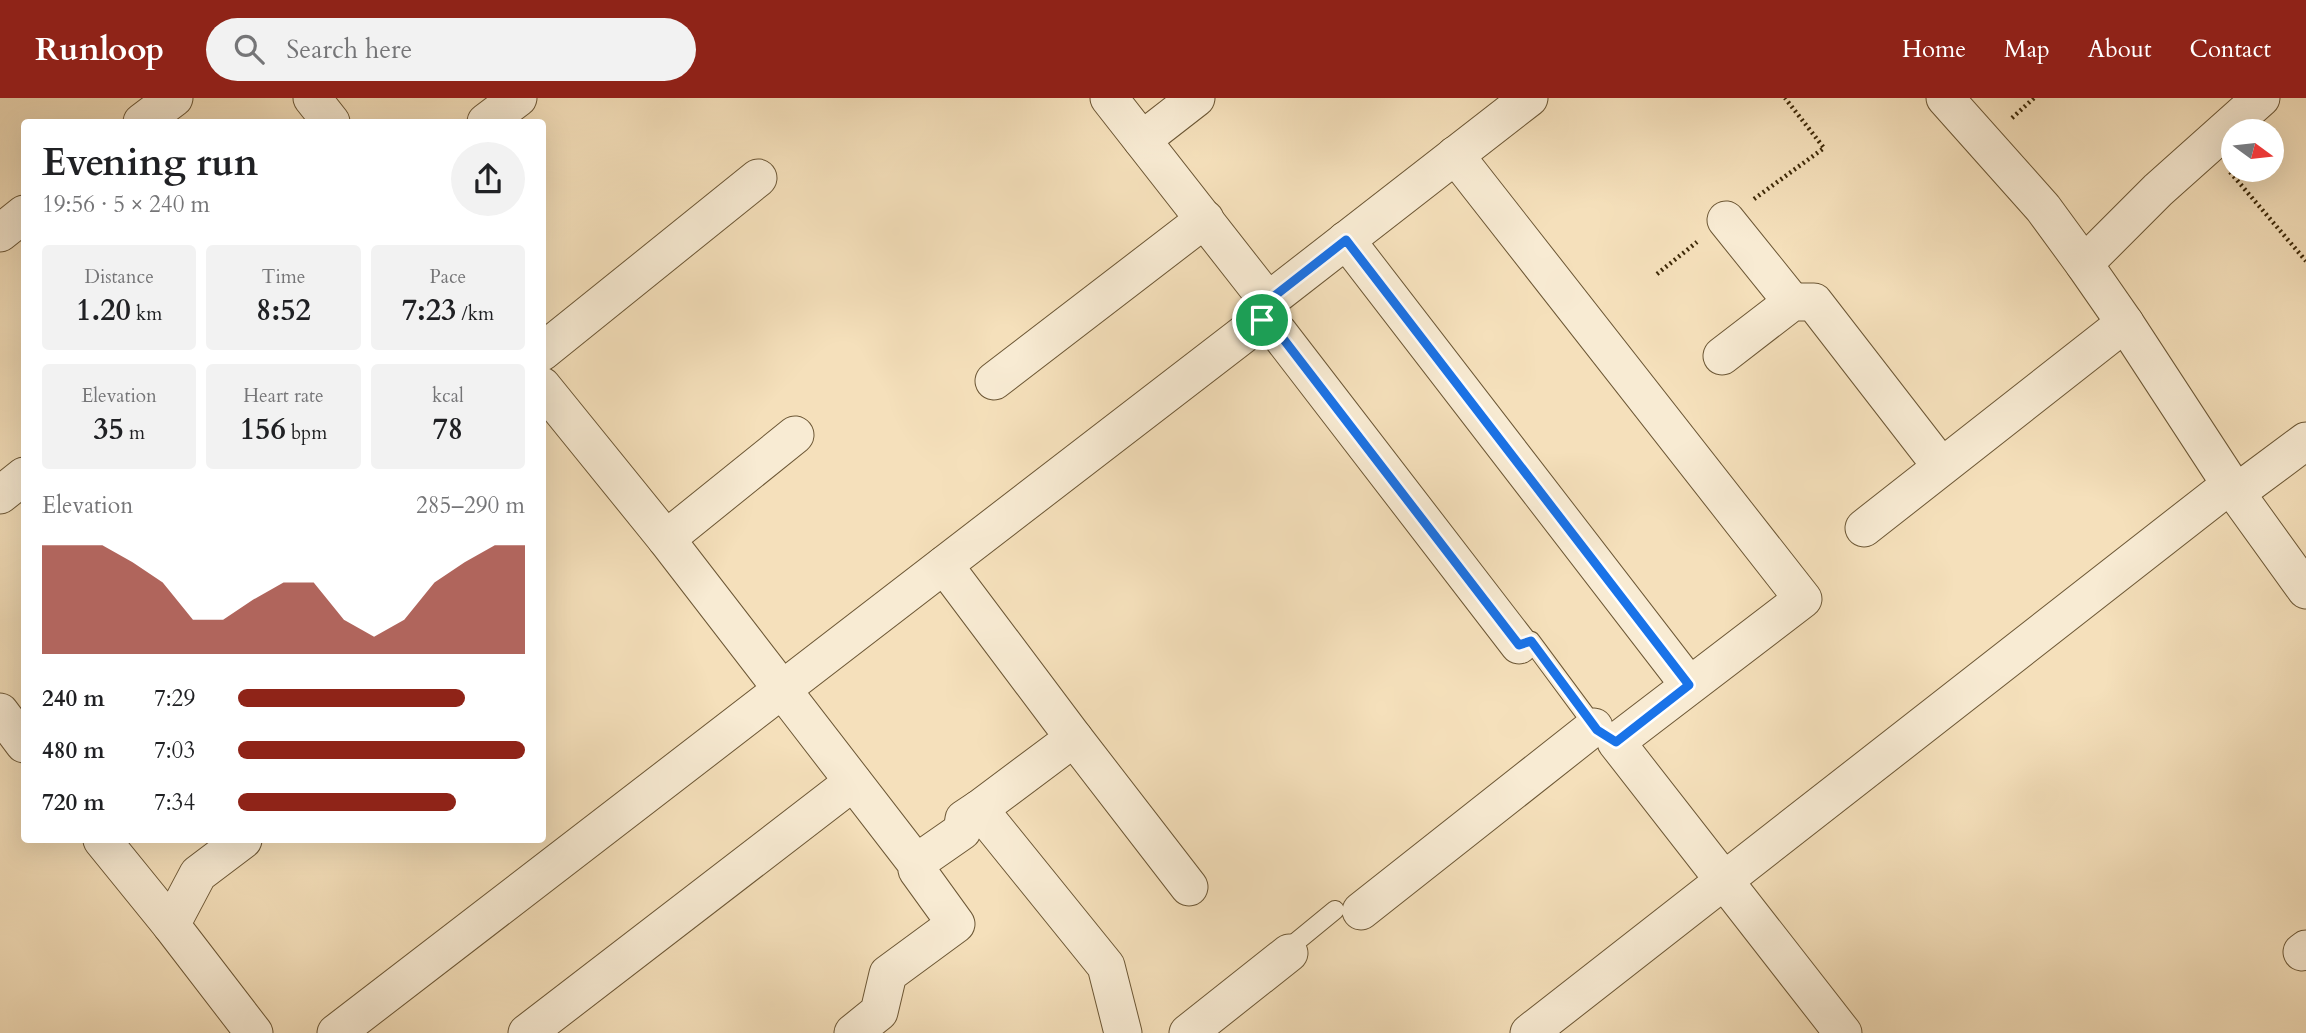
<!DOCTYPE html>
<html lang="en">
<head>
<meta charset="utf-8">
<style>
	:root { --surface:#fff; --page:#f2f2f2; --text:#202124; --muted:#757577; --accent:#8f2418 }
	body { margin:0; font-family:Cardo,serif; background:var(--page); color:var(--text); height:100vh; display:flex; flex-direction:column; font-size:26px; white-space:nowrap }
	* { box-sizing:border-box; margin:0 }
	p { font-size:23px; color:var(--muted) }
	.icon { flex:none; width:38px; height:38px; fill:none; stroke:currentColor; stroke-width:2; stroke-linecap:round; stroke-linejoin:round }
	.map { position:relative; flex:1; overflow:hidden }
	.panel { position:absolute; left:21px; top:21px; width:525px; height:724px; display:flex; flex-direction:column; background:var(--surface); border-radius:7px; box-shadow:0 7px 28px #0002 }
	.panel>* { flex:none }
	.needle { width:46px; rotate:105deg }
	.fabs { position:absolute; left:2221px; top:21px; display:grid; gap:14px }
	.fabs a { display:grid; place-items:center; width:63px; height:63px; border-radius:50%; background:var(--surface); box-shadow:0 7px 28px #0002; font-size:35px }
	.pin { position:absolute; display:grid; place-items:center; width:60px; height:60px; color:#fff; margin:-30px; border:4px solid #fff; border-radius:50%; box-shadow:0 2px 7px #0007 }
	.round { display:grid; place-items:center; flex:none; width:74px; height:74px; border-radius:37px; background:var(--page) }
	.head { display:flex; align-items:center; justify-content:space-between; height:119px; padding:0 21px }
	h1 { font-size:38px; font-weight:700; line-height:52px }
	.figures { display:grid; grid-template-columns:repeat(3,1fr); gap:10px; height:119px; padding:7px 21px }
	.figures div { display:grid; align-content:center; border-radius:7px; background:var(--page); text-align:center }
	.figures b { font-size:30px; font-weight:700 }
	.figures small { font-size:19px; font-weight:400 }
	.figures p { font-size:19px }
	.chart { height:196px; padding:14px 21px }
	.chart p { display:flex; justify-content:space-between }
	.chart svg { width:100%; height:126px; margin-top:7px; fill:var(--accent); opacity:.7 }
	ul { padding:0 21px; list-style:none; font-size:23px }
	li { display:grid; grid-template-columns:112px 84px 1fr; align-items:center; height:52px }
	li i { height:18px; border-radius:9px; background:var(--accent) }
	header { display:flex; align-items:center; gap:42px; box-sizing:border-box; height:98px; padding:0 35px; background:var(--accent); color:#fff }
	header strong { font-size:33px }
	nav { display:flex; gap:38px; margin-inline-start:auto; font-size:24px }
	.search { width:490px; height:63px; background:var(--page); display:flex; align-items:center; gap:18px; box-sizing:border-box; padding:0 24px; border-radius:38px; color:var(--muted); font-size:26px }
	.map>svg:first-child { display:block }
</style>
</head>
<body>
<header>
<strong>Runloop</strong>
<div class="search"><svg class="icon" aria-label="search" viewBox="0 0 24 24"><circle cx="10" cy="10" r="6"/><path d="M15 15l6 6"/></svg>Search here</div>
<nav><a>Home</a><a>Map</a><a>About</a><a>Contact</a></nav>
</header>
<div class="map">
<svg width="2306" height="935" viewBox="0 0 2306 935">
	<rect width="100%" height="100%" fill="#f5e0bb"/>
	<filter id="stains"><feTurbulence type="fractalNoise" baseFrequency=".00286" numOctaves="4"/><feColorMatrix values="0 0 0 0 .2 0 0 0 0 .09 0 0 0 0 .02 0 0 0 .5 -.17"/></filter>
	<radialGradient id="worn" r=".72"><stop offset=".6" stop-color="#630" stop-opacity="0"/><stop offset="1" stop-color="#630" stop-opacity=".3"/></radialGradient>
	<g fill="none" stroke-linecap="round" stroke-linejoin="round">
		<defs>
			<g id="service">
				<path d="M 1519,547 L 1531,543 L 1597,632"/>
				<path d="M 1289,855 L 1296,844 L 1335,812"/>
			</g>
			<g id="minor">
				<path d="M 312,0 L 331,24"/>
				<path d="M 1109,0 L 1268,203"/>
				<path d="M 1945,0 L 2043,110 L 2084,166 L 2125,225 L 2236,395 L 2306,492"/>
				<path d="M 142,24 L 174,0"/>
				<path d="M 486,24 L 518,0"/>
				<path d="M 1142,42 L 1196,0"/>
				<path d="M 1455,57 L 1803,501 L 1616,644 L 1843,935"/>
				<path d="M 1726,122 L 1792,204"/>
				<path d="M 0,135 L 24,116"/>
				<path d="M 1346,142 L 1689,587"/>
				<path d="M 2084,166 L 2158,92 L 2261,0"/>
				<path d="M 1262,222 L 1278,234 L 1519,547"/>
				<path d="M 542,254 L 758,80"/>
				<path d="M 1722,258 L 1792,204 L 1814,204 L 1941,368"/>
				<path d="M 994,283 L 1205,121"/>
				<path d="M 542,288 L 666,441 L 916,765 L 917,772 L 956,826 L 888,876 L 879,914 L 853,935"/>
				<path d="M 2236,395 L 2306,343"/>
				<path d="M 0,397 L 24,378"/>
				<path d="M 1864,430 L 2125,225"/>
				<path d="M 666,441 L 795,337"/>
				<path d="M 944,467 L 1074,640 L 979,711"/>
				<path d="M 0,614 L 24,646"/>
				<path d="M 1074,640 L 1189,789"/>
				<path d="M 102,742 L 171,827 L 254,935"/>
				<path d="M 916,765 L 962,733 L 964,721 L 979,711 L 1106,868 L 1123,935"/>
				<path d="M 1361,813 L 1594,629"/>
				<path d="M 171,827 L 198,776 L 243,742"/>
				<path d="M 2302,854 L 2306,851"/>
				<path d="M 336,935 L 1262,222 L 1268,203 L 1529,0"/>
				<path d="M 527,935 L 853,684"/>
				<path d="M 1188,935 L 1289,855"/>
				<path d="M 1529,935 L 2230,387"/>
			</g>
		</defs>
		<use href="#service" stroke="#6c5735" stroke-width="20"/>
		<use href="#minor" stroke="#6c5735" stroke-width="39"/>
		<g stroke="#3e2908" stroke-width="4.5" stroke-dasharray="2 3.5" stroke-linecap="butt">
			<path d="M 2012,20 L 2034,0"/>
			<path d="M 2230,74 L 2306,163"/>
			<path d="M 1754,101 L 1824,50 L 1785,0"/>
			<path d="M 1657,176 L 1697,144"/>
		</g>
		<use href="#service" stroke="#f8ebd3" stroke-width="18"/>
		<use href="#minor" stroke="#f8ebd3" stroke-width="37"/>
	</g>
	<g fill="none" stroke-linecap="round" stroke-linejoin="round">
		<defs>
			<path id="route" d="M 1346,142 L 1689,587 L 1616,644 L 1597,632 L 1531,543 L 1519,547 L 1278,234 L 1262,222 L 1268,203 Z"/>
		</defs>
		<use href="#route" stroke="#fff" stroke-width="14"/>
		<use href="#route" stroke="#1a73e8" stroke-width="9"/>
	</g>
	<rect width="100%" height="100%" filter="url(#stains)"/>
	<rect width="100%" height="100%" fill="url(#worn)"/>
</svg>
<div class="fabs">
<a><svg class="needle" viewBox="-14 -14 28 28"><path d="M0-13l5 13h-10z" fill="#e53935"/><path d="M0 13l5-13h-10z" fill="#757577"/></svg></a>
</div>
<div class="pin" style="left:1262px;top:222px;background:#1e9e55"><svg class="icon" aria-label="arrive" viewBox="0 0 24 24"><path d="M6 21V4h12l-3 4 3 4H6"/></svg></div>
<section class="panel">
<div class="head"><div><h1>Evening run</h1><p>19:56 · 5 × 240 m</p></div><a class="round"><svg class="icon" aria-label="share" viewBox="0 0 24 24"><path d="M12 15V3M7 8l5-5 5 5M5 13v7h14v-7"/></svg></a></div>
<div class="figures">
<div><p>Distance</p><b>1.20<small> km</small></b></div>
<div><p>Time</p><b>8:52</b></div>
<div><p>Pace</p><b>7:23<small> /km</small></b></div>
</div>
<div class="figures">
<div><p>Elevation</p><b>35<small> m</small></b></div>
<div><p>Heart rate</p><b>156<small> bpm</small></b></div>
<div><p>kcal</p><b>78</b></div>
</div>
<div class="chart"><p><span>Elevation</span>285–290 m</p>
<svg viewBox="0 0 160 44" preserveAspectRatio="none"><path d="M0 44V6L10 6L20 6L30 12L40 19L50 32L60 32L70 25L80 19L90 19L100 32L110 38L120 32L130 19L140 12L150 6L160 6V44z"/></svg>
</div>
<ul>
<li><b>240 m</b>7:29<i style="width:79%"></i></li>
<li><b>480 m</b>7:03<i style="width:100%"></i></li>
<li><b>720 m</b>7:34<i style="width:76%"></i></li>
</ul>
</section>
</div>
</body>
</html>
